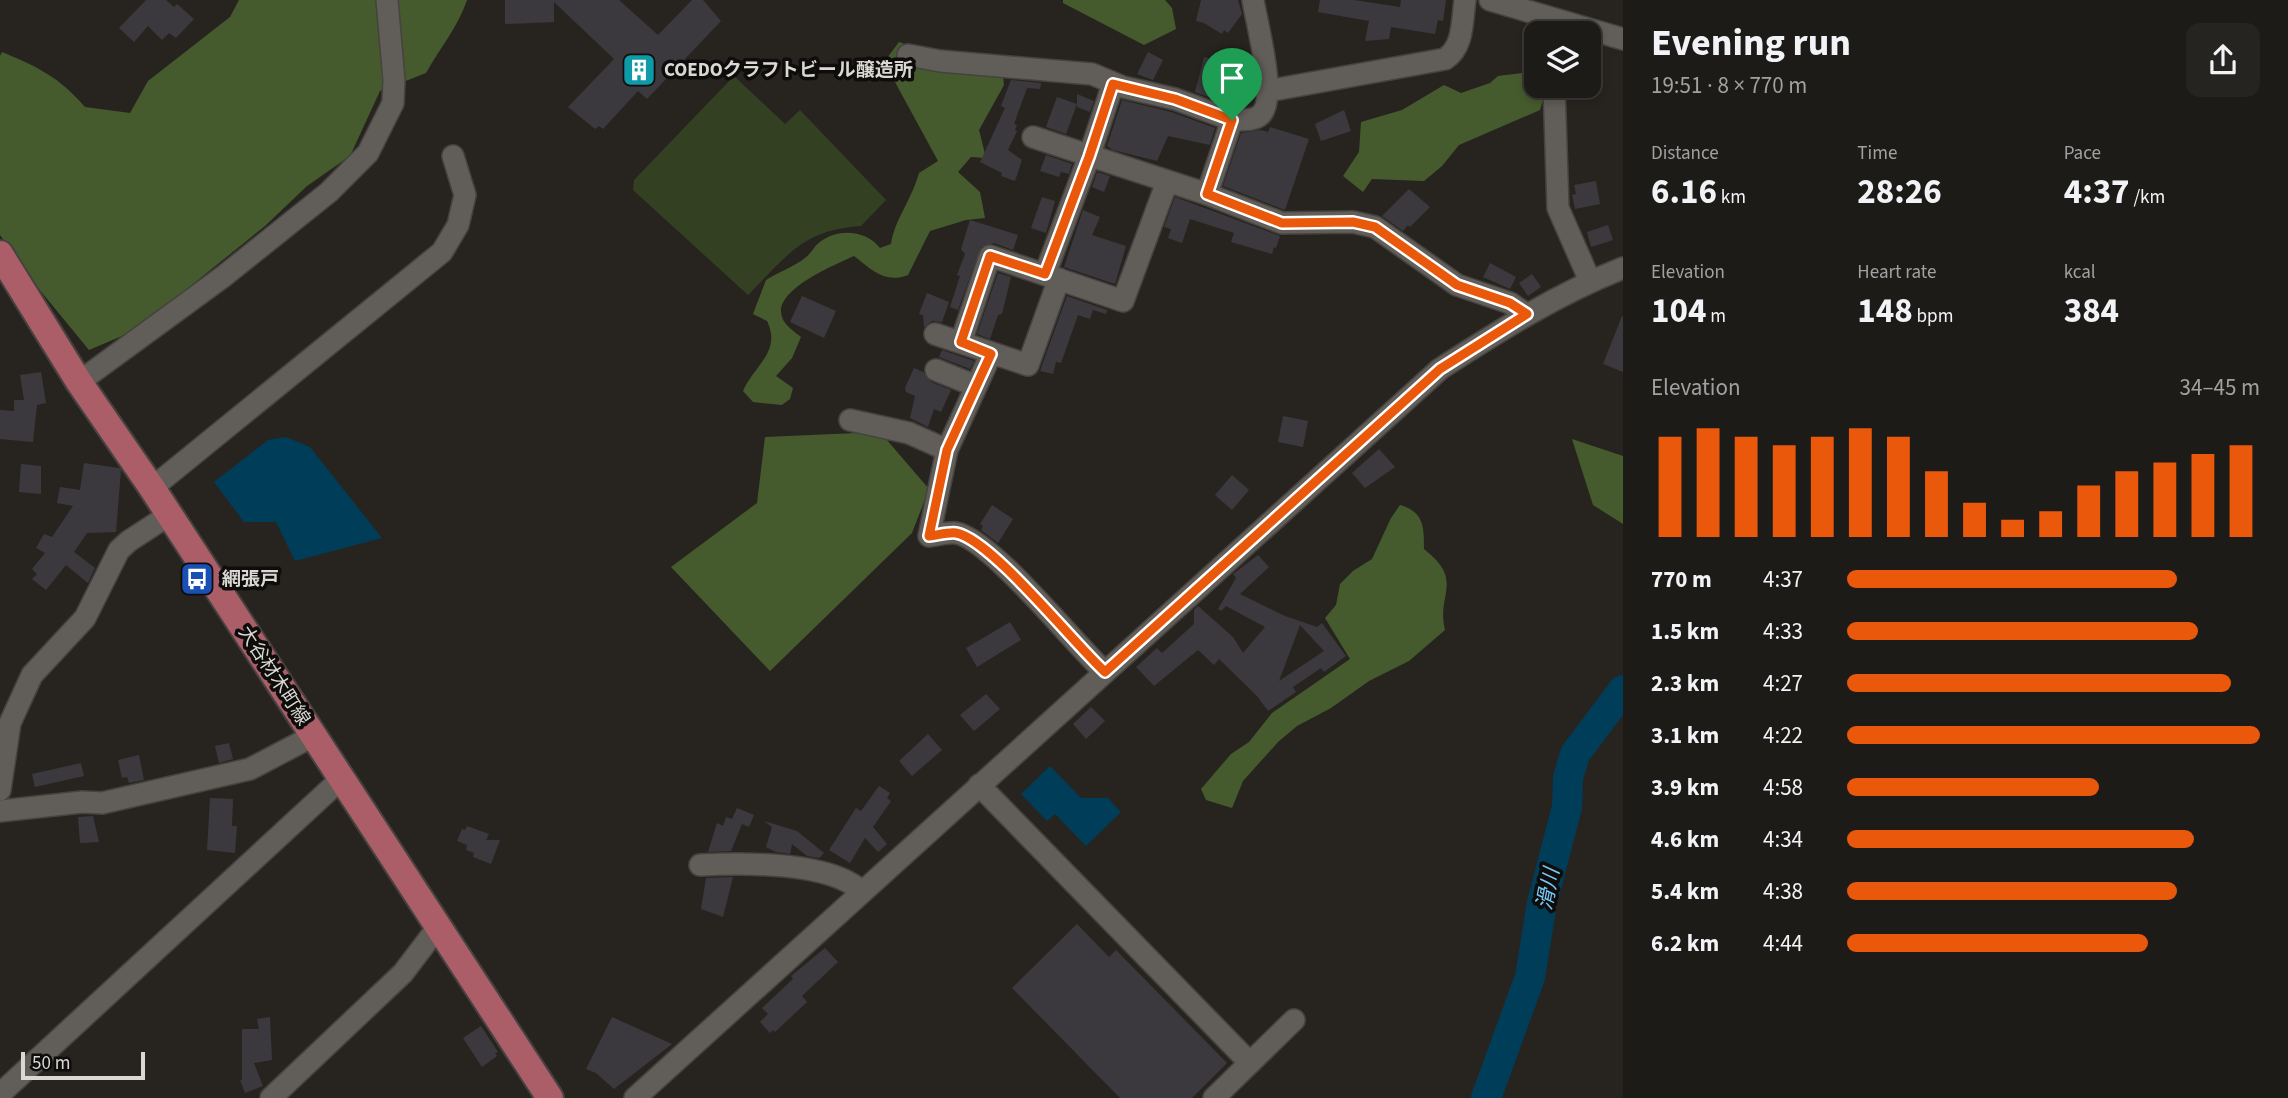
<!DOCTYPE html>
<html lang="en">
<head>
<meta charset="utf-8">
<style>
	:root { --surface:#1d1b18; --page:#252421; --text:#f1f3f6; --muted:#a0a1a2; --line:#3b3937; --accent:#ea580c }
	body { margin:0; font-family:"Source Sans 3","Noto Sans JP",sans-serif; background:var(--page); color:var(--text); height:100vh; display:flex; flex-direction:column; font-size:26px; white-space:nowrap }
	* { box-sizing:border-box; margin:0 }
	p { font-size:23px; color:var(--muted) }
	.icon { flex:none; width:38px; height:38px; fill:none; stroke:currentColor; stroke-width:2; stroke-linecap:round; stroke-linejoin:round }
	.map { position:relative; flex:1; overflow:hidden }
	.sheet { display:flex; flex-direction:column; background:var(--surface); width:665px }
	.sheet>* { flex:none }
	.controls { position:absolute; left:1524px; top:21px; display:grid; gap:14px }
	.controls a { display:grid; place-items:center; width:77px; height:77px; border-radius:14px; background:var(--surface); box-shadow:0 4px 10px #0003,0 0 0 2px var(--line); font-size:35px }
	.scale { position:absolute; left:21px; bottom:18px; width:124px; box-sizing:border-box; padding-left:7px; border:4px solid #dad8d5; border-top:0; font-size:19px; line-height:24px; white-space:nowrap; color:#dad8d5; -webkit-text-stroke:5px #0f0d0c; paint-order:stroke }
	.pin { position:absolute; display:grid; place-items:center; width:60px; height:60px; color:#fff; margin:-72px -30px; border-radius:50% 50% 50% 0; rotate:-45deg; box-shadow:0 0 7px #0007 }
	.pin .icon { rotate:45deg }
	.round { display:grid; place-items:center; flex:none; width:74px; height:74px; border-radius:14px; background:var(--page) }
	.headline { display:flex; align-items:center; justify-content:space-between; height:119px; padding:0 28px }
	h1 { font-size:38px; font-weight:700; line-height:52px }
	.metrics { display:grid; grid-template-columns:repeat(3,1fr); gap:10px; height:119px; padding:7px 28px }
	.metrics div { display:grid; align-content:center }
	.metrics b { font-size:35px; font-weight:700 }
	.metrics small { font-size:19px; font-weight:400 }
	.metrics p { font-size:19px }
	.chart { height:196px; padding:14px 28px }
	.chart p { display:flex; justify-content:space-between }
	.chart svg { width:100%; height:126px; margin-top:7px; stroke:var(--accent); stroke-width:6 }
	ul { padding:0 28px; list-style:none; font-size:23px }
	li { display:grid; grid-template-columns:112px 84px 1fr; align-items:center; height:52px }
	li i { height:18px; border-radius:9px; background:var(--accent) }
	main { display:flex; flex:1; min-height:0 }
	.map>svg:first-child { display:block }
</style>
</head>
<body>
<main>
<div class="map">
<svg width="1623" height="1098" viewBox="0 0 1623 1098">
	<rect width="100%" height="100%" fill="#272420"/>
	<path fill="#334122" d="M 734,76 L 785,124 L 800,110 L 886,200 L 861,226 C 802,230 787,256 748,295 L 633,190 L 634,180 Z"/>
	<g fill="#465b2d">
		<path d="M 239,0 L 467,0 C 458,27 440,48 426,73 L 380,91 L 350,156 L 307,186 L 265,226 L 136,330 L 89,350 L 34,283 L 0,235 L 0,56 L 2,52 C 38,67 59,77 85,107 L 130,113 L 148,81 L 230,17 Z"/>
		<path d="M 1063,0 L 1165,0 L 1172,8 L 1176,29 L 1144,45 L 1063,3 Z"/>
		<path d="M 899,42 C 930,55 967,53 1001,59 L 1004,85 L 979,130 L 986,158 L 971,157 L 958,172 L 980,192 L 985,218 L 966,220 L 930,231 L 908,275 C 885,284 872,270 854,256 C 837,264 772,290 782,317 C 784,325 795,332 801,337 L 792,358 L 776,376 L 793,388 L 790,399 L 782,405 L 753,402 L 743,391 C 754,366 782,351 767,321 L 753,314 L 766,280 C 778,272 794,267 805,258 C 811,254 814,246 820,242 C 838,228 866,230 880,248 L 891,244 C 894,221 912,199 919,173 L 938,161 L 895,82 L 887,58 Z"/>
		<path d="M 1531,72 L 1536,73 L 1536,86 L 1547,86 L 1540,110 L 1459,145 L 1442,166 L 1424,181 L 1372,179 L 1363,192 L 1343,176 L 1359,152 L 1361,122 L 1402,110 L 1444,85 L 1461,93 L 1490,83 L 1498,76 Z"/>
		<path d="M 880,432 L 929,489 L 912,533 L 770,671 L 671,567 L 757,503 L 765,437 Z"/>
		<path d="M 1572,439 L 1623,456 L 1623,524 L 1593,505 Z"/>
		<path d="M 1400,505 C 1424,512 1424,527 1424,549 C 1465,581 1436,594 1445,630 L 1409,661 L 1369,681 L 1331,708 L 1297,726 L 1278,742 L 1243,781 L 1232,808 L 1206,800 L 1201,789 L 1231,754 L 1249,742 L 1272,713 L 1350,659 L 1325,618 L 1336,605 L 1340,584 L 1353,571 L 1372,559 L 1391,518 Z"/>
	</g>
	<g fill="#003d59">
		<path d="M 286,437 L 310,447 L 382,538 L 295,561 L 276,522 L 244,522 L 214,482 L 268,440 Z"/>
		<path d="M 1050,766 L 1081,798 L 1108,798 L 1121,812 L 1086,846 L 1055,814 L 1047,821 L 1021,794 Z"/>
	</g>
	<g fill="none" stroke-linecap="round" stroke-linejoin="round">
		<path stroke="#003d59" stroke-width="30" d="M 1486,1098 L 1530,977 L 1542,903 L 1567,807 L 1568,778 L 1575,754 L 1623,690"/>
	</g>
	<g fill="#3b393e" fill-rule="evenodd">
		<path d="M 146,0 L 166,0 L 174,7 L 177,4 L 194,19 L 176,38 L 169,33 L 162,40 L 148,26 L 134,42 L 119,28 Z"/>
		<path d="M 505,0 L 619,0 L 658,35 L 692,0 L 703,0 L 721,21 L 647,99 L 638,91 L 603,129 L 599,126 L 595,129 L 568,107 L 614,59 L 554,2 L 554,22 L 505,24 Z"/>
		<path d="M 1201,0 L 1238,0 L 1242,14 L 1228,33 L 1224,30 L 1222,34 L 1204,23 L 1196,21 Z"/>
		<path d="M 1320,0 L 1354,0 L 1400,7 L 1401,0 L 1446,0 L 1443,21 L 1438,20 L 1435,34 L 1391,27 L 1389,39 L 1365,41 L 1369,21 L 1318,12 Z"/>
		<path d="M 1148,52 L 1163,60 L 1153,80 L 1137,74 Z"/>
		<path d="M 1204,57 L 1237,65 L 1232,81 L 1224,79 L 1219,101 L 1195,92 Z"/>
		<path d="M 1011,80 L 1041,83 L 1040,89 L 1027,88 L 1014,124 L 1017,125 L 1015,130 L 1017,131 L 1008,150 L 1022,160 L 1015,181 L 1001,176 L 1002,173 L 980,162 L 1005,108 L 1001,106 Z"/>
		<path d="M 1077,94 L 1094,101 L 1090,112 L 1077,107 L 1077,104 L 1066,134 L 1046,127 L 1057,97 L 1077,104 Z"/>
		<path d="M 1122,100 L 1171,112 L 1215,128 L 1210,145 L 1168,136 L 1157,161 L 1113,150 L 1107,146 Z"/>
		<path d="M 1344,110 L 1351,131 L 1321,141 L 1315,124 Z"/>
		<path d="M 1270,127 L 1309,139 L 1285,210 L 1223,186 L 1241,133 L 1261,130 L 1268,132 Z"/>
		<path d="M 1046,155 L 1072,164 L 1069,174 L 1061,172 L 1059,177 L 1040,171 Z"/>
		<path d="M 1097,172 L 1110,176 L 1104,192 L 1092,187 Z"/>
		<path d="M 1596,181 L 1600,204 L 1575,209 L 1572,195 L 1576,194 L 1574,185 Z"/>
		<path d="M 1409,189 L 1430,207 L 1410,227 L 1408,225 L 1403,231 L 1382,216 Z"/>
		<path d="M 1042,197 L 1055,201 L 1046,233 L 1031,228 Z"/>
		<path d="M 1175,197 L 1280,236 L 1276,248 L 1274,247 L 1272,254 L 1231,242 L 1234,233 L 1190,219 L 1182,243 L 1168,238 L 1171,229 L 1164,227 Z"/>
		<path d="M 1083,210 L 1100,217 L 1092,235 L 1126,246 L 1115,284 L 1064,267 Z"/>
		<path d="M 970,220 L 1018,235 L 1013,250 L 994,243 L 981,247 L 958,310 L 950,307 L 960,276 L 957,275 L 965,254 L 961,249 Z"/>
		<path d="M 1608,225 L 1613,240 L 1591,247 L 1587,232 Z"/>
		<path d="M 1490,263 L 1516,277 L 1510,289 L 1483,277 Z"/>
		<path d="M 998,273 L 1011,277 L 1002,314 L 998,315 L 990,339 L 977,334 Z"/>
		<path d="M 1532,274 L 1541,287 L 1528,296 L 1519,283 Z"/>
		<path d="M 927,293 L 949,302 L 942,322 L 932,321 L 924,327 L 923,315 L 919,314 Z"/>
		<path d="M 802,296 L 836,311 L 824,338 L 790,322 Z"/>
		<path d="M 1067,296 L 1107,310 L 1106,314 L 1093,310 L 1090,319 L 1078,315 L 1061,363 L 1056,362 L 1053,374 L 1040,371 Z"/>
		<path d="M 1622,316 L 1623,316 L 1623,372 L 1603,364 Z"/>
		<path d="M 942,350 L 974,361 L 970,369 L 939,357 Z"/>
		<path d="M 914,368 L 923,372 L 931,382 L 951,390 L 941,412 L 934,409 L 928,427 L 910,418 L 915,396 L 906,392 L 905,388 Z"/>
		<path d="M 41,372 L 46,403 L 37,405 L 33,442 L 0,439 L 0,410 L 14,411 L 14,400 L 24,400 L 20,375 Z"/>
		<path d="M 1283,416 L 1308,421 L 1303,447 L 1278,442 Z"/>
		<path d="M 1379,449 L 1395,467 L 1365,488 L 1352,473 Z"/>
		<path d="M 84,463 L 119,468 L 121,470 L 116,532 L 87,533 L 74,552 L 95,568 L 88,583 L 66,565 L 46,590 L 32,579 L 37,574 L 32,569 L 45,553 L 36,548 L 44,534 L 52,537 L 73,506 L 57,503 L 60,487 L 80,490 Z"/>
		<path d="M 21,464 L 41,466 L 41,494 L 19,492 Z"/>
		<path d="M 1232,475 L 1249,490 L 1232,510 L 1215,495 Z"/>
		<path d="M 992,505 L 1013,519 L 998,543 L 981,530 L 983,526 L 980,524 Z"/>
		<path d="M 1258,555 L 1269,567 L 1240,594 L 1285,616 L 1317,627 L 1322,623 L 1346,656 L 1324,672 L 1321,668 L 1293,687 L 1296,692 L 1268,711 L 1257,696 L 1219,659 L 1214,665 L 1198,650 L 1154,686 L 1136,667 L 1157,648 L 1162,653 L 1194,624 L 1194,610 L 1198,606 L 1233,637 L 1243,653 L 1265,627 L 1226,606 L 1221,611 L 1218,609 L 1236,578 L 1233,574 ZM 1300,625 L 1324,651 L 1279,681 Z"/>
		<path d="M 1010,622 L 1021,640 L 977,667 L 966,648 Z"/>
		<path d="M 986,694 L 1000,709 L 974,731 L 960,715 Z"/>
		<path d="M 1091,707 L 1105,721 L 1086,739 L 1073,724 Z"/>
		<path d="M 928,734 L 942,750 L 912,776 L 899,761 Z"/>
		<path d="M 229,743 L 233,759 L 219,763 L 215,746 Z"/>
		<path d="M 139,755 L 144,780 L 129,783 L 127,777 L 122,778 L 118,760 Z"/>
		<path d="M 81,763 L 84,776 L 35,787 L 32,774 Z"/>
		<path d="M 879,786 L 890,793 L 887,798 L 891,801 L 873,827 L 887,844 L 878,852 L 865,838 L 850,863 L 829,850 L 856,808 L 861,811 Z"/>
		<path d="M 210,798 L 233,799 L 232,826 L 237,826 L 235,853 L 207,850 Z"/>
		<path d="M 737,808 L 754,815 L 749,827 L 742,824 L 731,851 L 708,852 L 717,823 L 723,826 L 726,817 L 732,819 Z"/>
		<path d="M 93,816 L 99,842 L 80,843 L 78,817 Z"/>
		<path d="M 764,821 L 797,831 L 824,853 L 819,858 L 807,856 L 792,844 L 790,854 L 776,852 L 766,847 L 772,827 Z"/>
		<path d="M 467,826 L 489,834 L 486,840 L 500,840 L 491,864 L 473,857 L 474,853 L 466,850 L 467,845 L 457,841 L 462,829 L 465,830 Z"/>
		<path d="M 733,877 L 723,917 L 701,909 L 706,878 Z"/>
		<path d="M 1077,924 L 1109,957 L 1116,950 L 1227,1063 L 1192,1098 L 1120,1098 L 1012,988 Z"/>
		<path d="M 825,948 L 838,962 L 802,996 L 807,1002 L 775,1032 L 773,1030 L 770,1033 L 760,1022 L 768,1014 L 762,1008 L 793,979 L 791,976 Z"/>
		<path d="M 270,1017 L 272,1060 L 254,1063 L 263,1086 L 245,1093 L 240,1080 L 242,1080 L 242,1029 L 259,1029 L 257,1019 Z"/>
		<path d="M 612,1017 L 672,1044 L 614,1089 L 596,1073 L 586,1069 Z"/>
		<path d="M 481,1026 L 498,1052 L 495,1053 L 497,1056 L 482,1067 L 463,1038 Z"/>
	</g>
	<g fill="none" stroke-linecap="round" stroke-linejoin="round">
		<defs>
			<g id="minor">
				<path d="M 1490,0 L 1623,39"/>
				<path d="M 908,55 L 940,61 L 1092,74 L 1123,87 L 1175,99 L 1232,120 C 1240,120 1252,121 1259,116 C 1279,103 1256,21 1253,0"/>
				<path d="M 1554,86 L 1558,208 L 1590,281"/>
				<path d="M 1267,91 L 1445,59 C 1464,47 1462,20 1465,0"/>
				<path d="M 1033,137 L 1207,194 L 1282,223 L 1353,222 L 1375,227 L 1457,285 L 1510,303 L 1526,314"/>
				<path d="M 1207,194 L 1232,120"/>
				<path d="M 1045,274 L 1089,157 L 1113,84"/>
				<path d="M 935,334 L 1028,365 L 1059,279"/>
				<path d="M 961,342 L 990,256 L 1123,301 L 1167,182"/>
				<path d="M 991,354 L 947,450 L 929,536 C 938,535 948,532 956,533 C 991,539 1074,644 1105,672"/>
				<path d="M 936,370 L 976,386"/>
				<path d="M 79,382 L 224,276 L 329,192 L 368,153 L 393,103 L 394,80 L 387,0"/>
				<path d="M 850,420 L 909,433 L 947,450"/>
				<path d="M 152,488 L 442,252 L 458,225 L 465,195 L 453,156"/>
				<path d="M 979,785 L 1250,1063"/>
				<path d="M 0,790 L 10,723 L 32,675 L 85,618 L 119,550 L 129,541 L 169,515"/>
				<path d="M 0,811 L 82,802 L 102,803 L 250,769 L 313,736"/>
				<path d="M 700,865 C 741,863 831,861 862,892"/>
				<path d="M 0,1094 L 341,779"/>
				<path d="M 271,1098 L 403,973 L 438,927"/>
				<path d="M 635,1098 L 1440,369 C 1499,331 1557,294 1623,268"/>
				<path d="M 1214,1098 L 1294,1020"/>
			</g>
			<path id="major" d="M 0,254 L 79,382 L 152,488 L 550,1098"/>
		</defs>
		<use href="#minor" stroke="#45423f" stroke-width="24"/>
		<use href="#major" stroke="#45423f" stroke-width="30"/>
		<use href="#minor" stroke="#615d58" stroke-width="21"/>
		<use href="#major" stroke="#ab5d68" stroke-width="26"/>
	</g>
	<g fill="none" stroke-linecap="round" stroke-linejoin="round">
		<defs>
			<path id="route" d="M 1113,84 L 1175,99 L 1232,120 L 1207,194 L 1282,223 L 1353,222 L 1375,227 L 1457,285 L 1510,303 L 1527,314 L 1440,369 L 1105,672 C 1074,644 991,539 956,533 C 948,532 938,535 929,536 L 947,450 L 991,354 L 961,342 L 990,256 L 1045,274 L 1089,157 Z"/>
		</defs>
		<use href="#route" stroke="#fff" stroke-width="14"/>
		<use href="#route" stroke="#ea580c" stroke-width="9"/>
	</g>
	<defs>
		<symbol id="building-square" viewBox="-11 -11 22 22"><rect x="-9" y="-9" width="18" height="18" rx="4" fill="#0f9aa8" stroke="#0f0d0c"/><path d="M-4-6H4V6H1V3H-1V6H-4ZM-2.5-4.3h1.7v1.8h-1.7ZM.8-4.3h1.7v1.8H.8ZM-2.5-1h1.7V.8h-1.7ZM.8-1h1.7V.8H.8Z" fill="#fff"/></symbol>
		<symbol id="bus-square" viewBox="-11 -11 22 22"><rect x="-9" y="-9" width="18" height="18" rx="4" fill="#1a4fb4" stroke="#0f0d0c"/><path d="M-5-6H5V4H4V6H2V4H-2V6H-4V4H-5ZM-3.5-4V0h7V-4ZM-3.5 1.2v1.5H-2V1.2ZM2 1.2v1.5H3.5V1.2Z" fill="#fff"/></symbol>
	</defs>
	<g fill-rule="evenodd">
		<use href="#building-square" x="620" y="51" width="38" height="38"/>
		<use href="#bus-square" x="178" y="560" width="38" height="38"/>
	</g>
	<g text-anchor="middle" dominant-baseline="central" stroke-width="7" stroke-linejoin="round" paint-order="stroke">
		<g font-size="19" font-weight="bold" fill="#dad8d5" stroke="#0f0d0c" text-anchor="start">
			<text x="664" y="70">COEDOクラフトビール醸造所</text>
			<text x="222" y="579">網張戸</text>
		</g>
		<g font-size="19" fill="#dad8d5" stroke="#0f0d0c">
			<text transform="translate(274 676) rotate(57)">大谷材木町線</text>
		</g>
		<g font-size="21" font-style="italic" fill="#79c9f8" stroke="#0f0d0c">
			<text transform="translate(1548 889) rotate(-79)">滑川</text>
		</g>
	</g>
</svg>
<div class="controls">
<a><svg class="icon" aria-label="layers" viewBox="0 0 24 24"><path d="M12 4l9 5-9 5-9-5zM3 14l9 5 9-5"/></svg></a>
</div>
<div class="scale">50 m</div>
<div class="pin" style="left:1232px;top:120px;background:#1e9e55"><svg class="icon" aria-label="arrive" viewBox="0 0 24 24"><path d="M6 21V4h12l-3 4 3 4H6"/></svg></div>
</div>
<section class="sheet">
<div class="headline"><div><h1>Evening run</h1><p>19:51 · 8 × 770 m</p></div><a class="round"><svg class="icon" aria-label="share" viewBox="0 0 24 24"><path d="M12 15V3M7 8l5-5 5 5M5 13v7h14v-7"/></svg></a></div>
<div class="metrics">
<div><p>Distance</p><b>6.16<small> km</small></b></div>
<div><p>Time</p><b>28:26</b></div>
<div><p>Pace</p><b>4:37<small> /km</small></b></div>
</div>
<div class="metrics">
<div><p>Elevation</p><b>104<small> m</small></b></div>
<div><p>Heart rate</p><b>148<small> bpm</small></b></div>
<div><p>kcal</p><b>384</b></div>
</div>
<div class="chart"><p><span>Elevation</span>34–45 m</p>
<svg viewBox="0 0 160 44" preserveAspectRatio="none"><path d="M5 44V9M15 44V6M25 44V9M35 44V12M45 44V9M55 44V6M65 44V9M75 44V21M85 44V32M95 44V38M105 44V35M115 44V26M125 44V21M135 44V18M145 44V15M155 44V12"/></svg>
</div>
<ul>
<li><b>770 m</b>4:37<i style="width:80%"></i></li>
<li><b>1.5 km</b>4:33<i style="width:85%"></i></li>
<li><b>2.3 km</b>4:27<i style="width:93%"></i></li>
<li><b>3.1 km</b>4:22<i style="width:100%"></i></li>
<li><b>3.9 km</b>4:58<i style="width:61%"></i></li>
<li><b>4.6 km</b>4:34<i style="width:84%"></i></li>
<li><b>5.4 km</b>4:38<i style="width:80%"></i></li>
<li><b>6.2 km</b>4:44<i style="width:73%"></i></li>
</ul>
</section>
</main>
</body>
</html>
